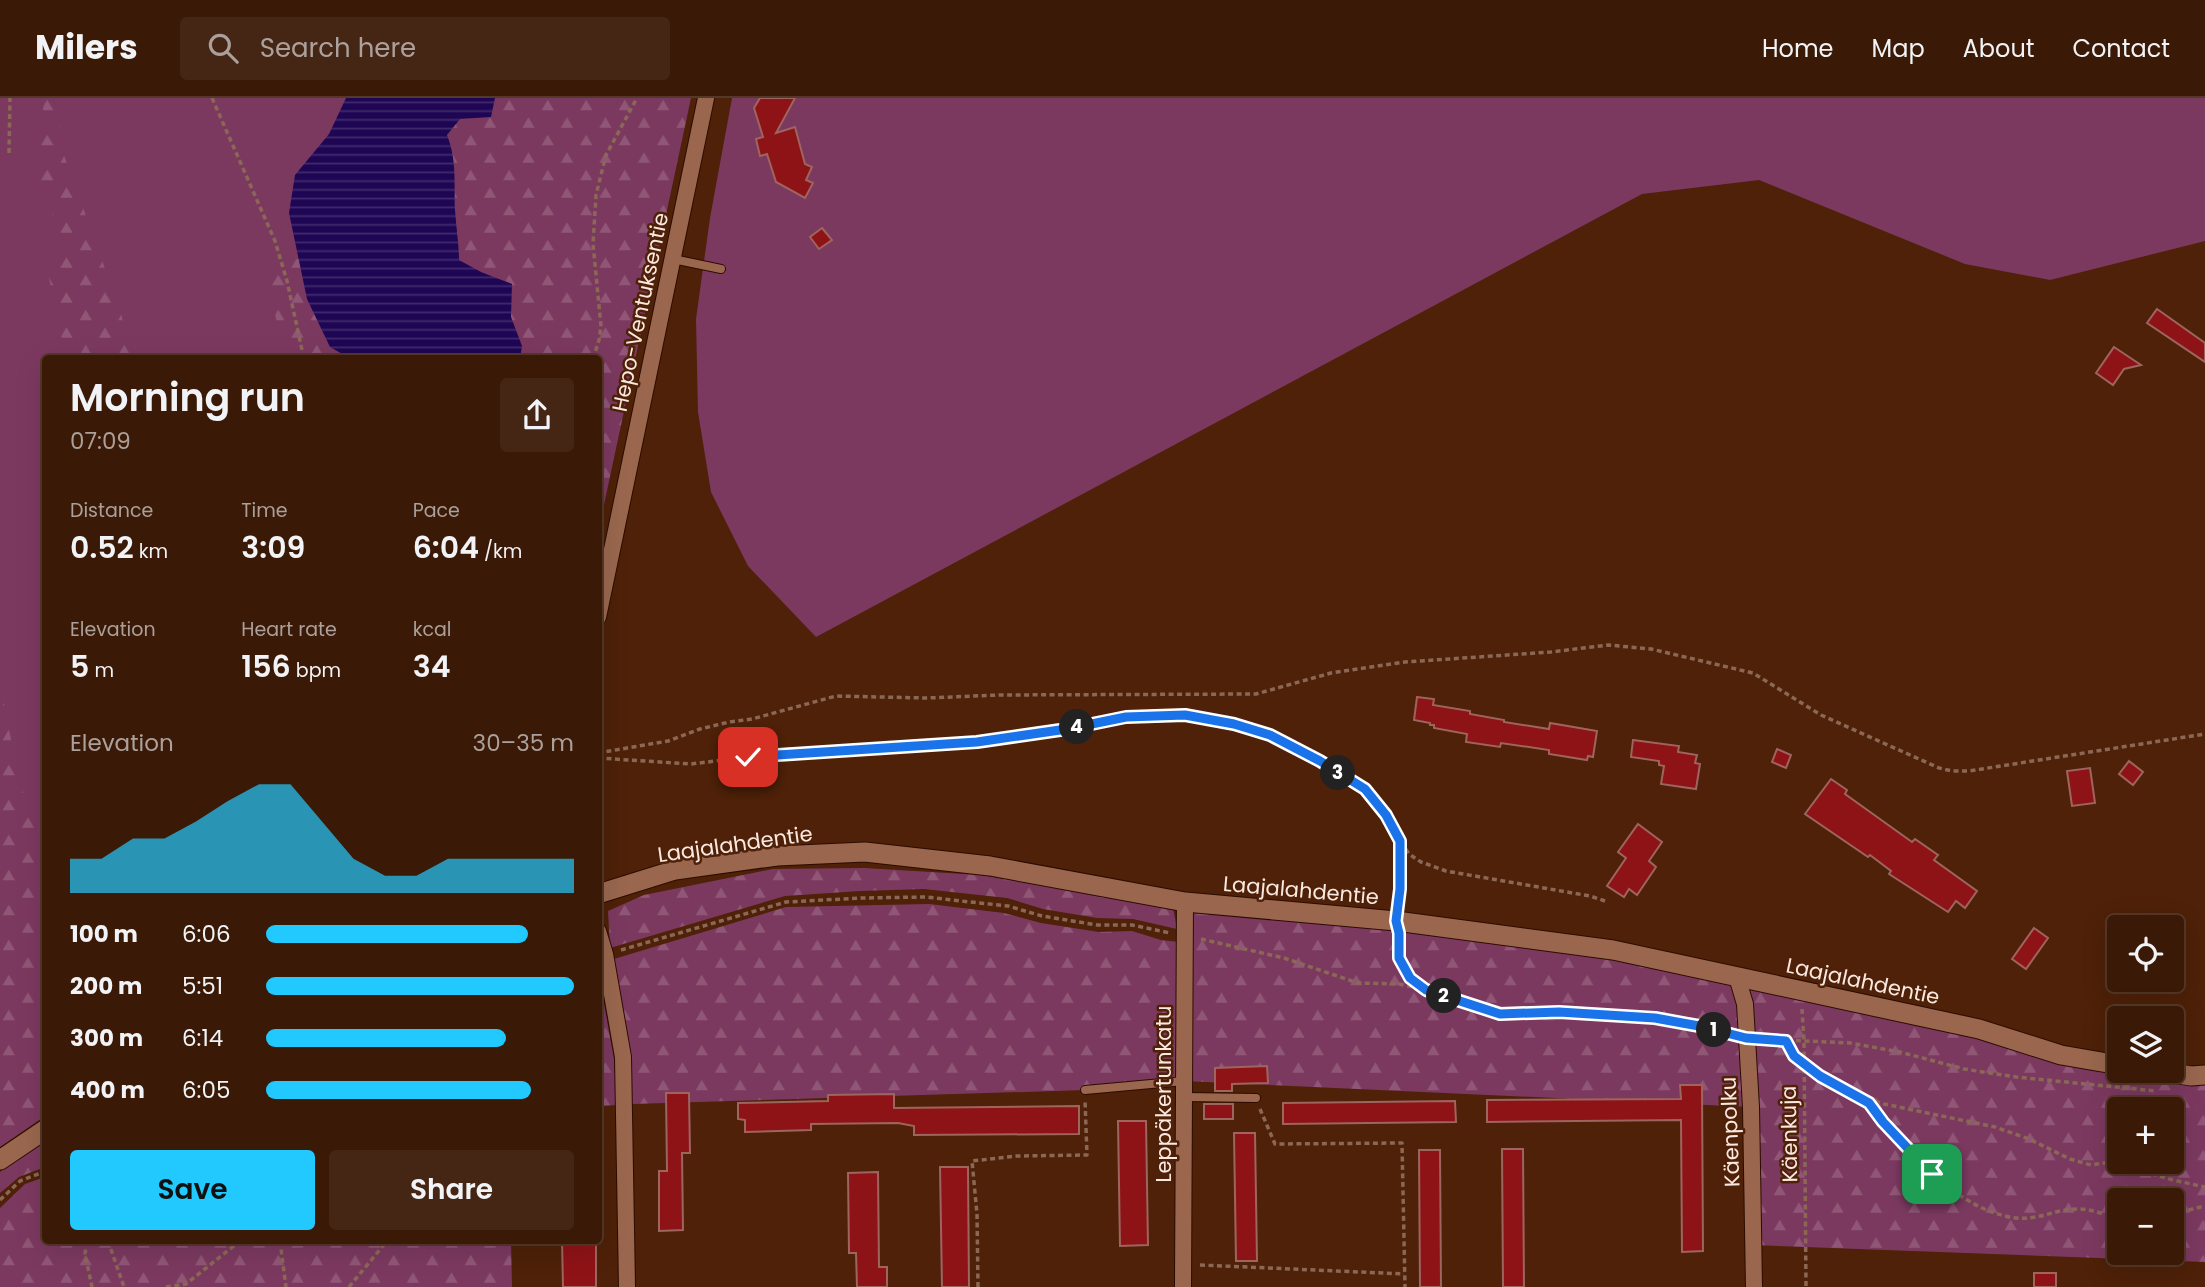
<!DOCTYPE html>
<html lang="en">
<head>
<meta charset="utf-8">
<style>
	:root { --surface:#3a1906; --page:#452614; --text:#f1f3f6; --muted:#aba09b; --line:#543828; --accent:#22c9fe }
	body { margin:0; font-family:Poppins,sans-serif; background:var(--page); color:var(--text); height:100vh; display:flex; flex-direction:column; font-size:26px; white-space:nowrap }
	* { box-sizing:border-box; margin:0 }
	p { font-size:23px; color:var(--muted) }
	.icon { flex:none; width:38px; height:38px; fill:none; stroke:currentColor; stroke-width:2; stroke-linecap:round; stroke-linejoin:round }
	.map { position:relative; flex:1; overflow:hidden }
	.drawer { position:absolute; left:42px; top:257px; width:560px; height:889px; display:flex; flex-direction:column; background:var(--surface); border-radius:7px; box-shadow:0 7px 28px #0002,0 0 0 2px var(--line) }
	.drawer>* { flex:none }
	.fabs { position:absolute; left:2107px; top:817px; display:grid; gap:14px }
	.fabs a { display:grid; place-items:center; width:77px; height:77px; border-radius:7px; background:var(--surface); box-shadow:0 7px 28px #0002,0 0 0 2px var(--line); font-size:35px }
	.pin { position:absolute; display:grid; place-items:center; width:60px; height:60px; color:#fff; margin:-30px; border-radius:14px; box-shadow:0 4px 10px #0006 }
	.km { position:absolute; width:35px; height:35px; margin:-18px; border-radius:50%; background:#222; color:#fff; font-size:19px; line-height:35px; text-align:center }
	.round { display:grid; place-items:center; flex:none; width:74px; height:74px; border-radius:7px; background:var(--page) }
	.overview { display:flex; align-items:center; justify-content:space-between; height:119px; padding:0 28px }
	h1 { font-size:38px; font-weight:600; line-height:52px }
	.metrics { display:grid; grid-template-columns:repeat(3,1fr); gap:10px; height:119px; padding:7px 28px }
	.metrics div { display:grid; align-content:center }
	.metrics b { font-size:30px; font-weight:600 }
	.metrics small { font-size:19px; font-weight:400 }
	.metrics p { font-size:19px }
	.chart { height:196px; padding:14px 28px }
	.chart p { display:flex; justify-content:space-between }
	.chart svg { width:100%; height:126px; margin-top:7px; fill:var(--accent); opacity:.7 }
	.action { display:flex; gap:14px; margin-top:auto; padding:14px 28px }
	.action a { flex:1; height:80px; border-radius:7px; background:var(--accent); color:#111; font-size:28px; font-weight:600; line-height:80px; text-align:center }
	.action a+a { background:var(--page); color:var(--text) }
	ul { padding:0 28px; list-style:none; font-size:23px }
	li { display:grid; grid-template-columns:112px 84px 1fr; align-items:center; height:52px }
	li i { height:18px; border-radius:9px; background:var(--accent) }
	header { display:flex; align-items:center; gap:42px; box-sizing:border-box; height:98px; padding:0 35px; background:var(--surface); border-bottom:2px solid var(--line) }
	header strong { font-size:33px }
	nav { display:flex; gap:38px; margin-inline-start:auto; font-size:24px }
	.search { width:490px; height:63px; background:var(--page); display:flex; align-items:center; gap:18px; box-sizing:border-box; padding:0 24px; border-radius:7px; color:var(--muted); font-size:26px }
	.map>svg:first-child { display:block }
</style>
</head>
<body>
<header>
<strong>Milers</strong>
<div class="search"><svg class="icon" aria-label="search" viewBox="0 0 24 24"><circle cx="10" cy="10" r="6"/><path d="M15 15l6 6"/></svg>Search here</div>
<nav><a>Home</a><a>Map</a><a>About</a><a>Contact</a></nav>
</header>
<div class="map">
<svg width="2205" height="1189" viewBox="0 0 2205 1189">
	<defs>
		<pattern id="forest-firs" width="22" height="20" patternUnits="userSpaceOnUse" patternTransform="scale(1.75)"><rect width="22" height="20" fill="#7c3960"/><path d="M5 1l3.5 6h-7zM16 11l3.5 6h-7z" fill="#905676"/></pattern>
		<pattern id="water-rules" width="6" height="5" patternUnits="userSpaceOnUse" patternTransform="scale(1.75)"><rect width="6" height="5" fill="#1f0654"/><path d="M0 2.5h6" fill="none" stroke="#402a6c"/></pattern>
	</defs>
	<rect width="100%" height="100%" fill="#4e2108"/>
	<g fill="#7c3960">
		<path d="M 0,0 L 627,0 L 551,261 L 46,261 L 45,804 L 0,740 Z"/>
		<path d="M 732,0 L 2205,0 L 2205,143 L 2050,182 L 1965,166 L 1759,82 L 1642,96 L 816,539 L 748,468 L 711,394 L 698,314 L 696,221 L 710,120 Z"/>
	</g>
	<g fill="url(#forest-firs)" fill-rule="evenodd">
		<path d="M 44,0 L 67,0 L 61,12 L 61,49 L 120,212 L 133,261 L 66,261 L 49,180 L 60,138 L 38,73 Z"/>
		<path d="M 494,0 L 691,0 L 599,430 L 598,261 L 520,261 L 522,248 L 511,219 L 512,186 L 459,162 C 459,145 456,129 455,113 C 454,86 457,62 447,37 L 459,21 L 491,19 Z"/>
		<path d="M 270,153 L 300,162 L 307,201 L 330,249 L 351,261 L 288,261 C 273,227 272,190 270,153 Z"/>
		<path d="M 0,586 C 11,638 21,708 46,755 L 45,1018 L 0,1049 Z"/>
		<path d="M 864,770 L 981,777 L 1173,810 L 1177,831 L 1133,821 L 1097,820 L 1043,811 L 1007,800 L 924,791 L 860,793 L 785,798 L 610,850 L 608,813 L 644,797 L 773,771 Z"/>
		<path d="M 1185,804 L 1613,852 L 2119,973 L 2159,973 L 2205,977 L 2205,1164 L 1754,1147 L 1751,1009 L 1184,983 ZM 2119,1012 L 2172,1012 L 2172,1064 L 2119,1064 ZM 2119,1102 L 2172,1102 L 2172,1155 L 2119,1155 Z"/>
		<path d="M 929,806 L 1004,815 L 1041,825 L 1099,834 L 1132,833 L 1161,842 L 1179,844 L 1176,984 L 1085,992 L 632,1006 L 631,958 L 614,861 L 786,809 Z"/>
		<path d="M 598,873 L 614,961 L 617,1007 L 599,1008 Z"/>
		<path d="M 45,1042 L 45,1069 L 19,1079 L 0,1095 L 0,1074 Z"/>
		<path d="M 45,1079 L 46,1143 L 511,1143 L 512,1189 L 0,1189 L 0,1110 L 25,1086 Z"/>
	</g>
	<path fill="url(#water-rules)" d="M 346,0 L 495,0 L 491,19 L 460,21 L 447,37 C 457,62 454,86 455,112 C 456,129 459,145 459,162 L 481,174 L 512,186 L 511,219 L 522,248 L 520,261 L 351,261 L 330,249 L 307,201 L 289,115 L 295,77 L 329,36 Z"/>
	<g fill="#8e1317" stroke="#9e645e" stroke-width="2">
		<path d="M 760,0 L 795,0 L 776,35 L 795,29 L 805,66 L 812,69 L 806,82 L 813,85 L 805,100 L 776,84 L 767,56 L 760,58 L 756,41 L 763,39 L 754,10 Z"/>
		<path d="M 822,130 L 832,142 L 819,151 L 810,139 Z"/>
		<path d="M 2157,211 L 2205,245 L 2205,264 L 2147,225 Z"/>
		<path d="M 2114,249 L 2141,267 L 2124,271 L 2113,287 L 2096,275 Z"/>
		<path d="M 1417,599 L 1434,601 L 1433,607 L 1470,613 L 1470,616 L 1504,622 L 1504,624 L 1549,631 L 1550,625 L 1597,633 L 1593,659 L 1588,658 L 1587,662 L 1549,656 L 1549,652 L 1501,645 L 1500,649 L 1466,644 L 1467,636 L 1434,630 L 1434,627 L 1430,627 L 1430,625 L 1414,622 Z"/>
		<path d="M 1633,642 L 1679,648 L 1678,654 L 1697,657 L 1695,665 L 1700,666 L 1696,691 L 1661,686 L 1664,668 L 1659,667 L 1659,663 L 1631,659 Z"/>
		<path d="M 1777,651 L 1791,657 L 1786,670 L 1772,664 Z"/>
		<path d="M 2129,663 L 2143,674 L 2133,687 L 2119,676 Z"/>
		<path d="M 2090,670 L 2095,705 L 2072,708 L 2067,673 Z"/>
		<path d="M 1831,681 L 1847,692 L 1845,696 L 1912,744 L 1915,741 L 1938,757 L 1934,762 L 1977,793 L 1965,810 L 1956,803 L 1948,814 L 1889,776 L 1891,773 L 1870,757 L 1868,759 L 1805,716 Z"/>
		<path d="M 1638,726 L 1662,744 L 1649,763 L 1656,769 L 1637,797 L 1629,791 L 1624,799 L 1607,788 L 1626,760 L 1618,754 Z"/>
		<path d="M 2034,830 L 2048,840 L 2026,871 L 2012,861 Z"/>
		<path d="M 1267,968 L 1268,985 L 1232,986 L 1232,993 L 1215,993 L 1215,970 Z"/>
		<path d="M 1680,987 L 1702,987 L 1703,1153 L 1682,1154 L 1681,1022 L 1487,1024 L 1487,1002 L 1681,1001 Z"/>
		<path d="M 666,995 L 689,995 L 690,1055 L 682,1055 L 683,1132 L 659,1133 L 659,1073 L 667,1073 Z"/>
		<path d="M 894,996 L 894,1010 L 1079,1008 L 1079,1036 L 914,1037 L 914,1028 L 898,1025 L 811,1026 L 811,1032 L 745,1034 L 745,1022 L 738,1021 L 738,1005 L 828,1003 L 828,997 Z"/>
		<path d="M 1455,1003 L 1456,1024 L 1283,1026 L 1283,1005 Z"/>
		<rect x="1204" y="1006" width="29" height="15"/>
		<path d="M 1118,1023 L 1146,1023 L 1148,1147 L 1120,1148 Z"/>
		<path d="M 1234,1035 L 1255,1035 L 1257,1163 L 1236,1163 Z"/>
		<path d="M 1502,1051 L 1523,1051 L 1524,1189 L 1503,1189 Z"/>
		<path d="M 1419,1052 L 1440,1052 L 1441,1189 L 1420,1189 Z"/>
		<path d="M 940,1069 L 968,1069 L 969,1189 L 942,1189 Z"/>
		<path d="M 878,1074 L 879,1169 L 887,1169 L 887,1189 L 857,1189 L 856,1155 L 849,1155 L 848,1075 Z"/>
		<path d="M 562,1143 L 596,1143 L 596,1189 L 563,1189 Z"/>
		<rect x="2034" y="1175" width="22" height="14"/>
	</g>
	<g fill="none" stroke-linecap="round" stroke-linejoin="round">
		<defs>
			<g id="service">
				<path d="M 673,161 L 721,171"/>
				<path d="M 1085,992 L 1184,983"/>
				<path d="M 1185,999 L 1256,1000"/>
			</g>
			<g id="minor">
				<path d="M 598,519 L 706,0"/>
				<path d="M 598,833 L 605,856 L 623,959 L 627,1189"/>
				<path d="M 1737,879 L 1745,906 L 1751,1009 L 1754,1189"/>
				<path d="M 1183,1189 L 1185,804"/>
			</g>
			<g id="tertiary">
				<path d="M 598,796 L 675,772 L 777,758 L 865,754 L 990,768 L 1185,804 L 1396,823 L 1613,852 L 1979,931 L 2061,957 L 2119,967"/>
				<path d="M 2159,973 L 2191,978 L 2205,977"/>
				<path d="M 0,1062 L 46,1031"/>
			</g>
		</defs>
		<use href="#service" stroke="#2d0c00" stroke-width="10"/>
		<use href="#minor" stroke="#2d0c00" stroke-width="18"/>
		<use href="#tertiary" stroke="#2d0c00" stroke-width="21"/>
		<g stroke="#8b6855" stroke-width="3.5" stroke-dasharray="5 3.5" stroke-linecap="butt">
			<path d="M 212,0 L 275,143 L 287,183 L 304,261"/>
			<path d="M 9,55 L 10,0"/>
			<path d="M 593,261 L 599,242 L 601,228 L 593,146 L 596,97 L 606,57 L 637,0"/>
			<path d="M 598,282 L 598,301"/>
			<path d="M 598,655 L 668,643 L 700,631 L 729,624 L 752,621 L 836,598 L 927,600 L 999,597 L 1256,596 L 1331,575 L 1405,564 L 1551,554 L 1608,547 L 1651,551 L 1753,575 L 1821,617 L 1939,670 L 1952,673 L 1969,673 L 2205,636"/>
			<path d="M 598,660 L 691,666 L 748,659 L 977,644 L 1067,631 L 1126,619 L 1186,617 L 1234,626 L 1270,637 L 1320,663 L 1365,691 L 1386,717 L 1400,743 L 1398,805"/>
			<path d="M 1401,744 L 1409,756 L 1421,764 L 1446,773 L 1590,798 L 1605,803"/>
			<path d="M 1400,840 C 1399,862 1404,876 1423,889"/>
			<path d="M 1201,841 L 1284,860 L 1358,885 L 1399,886 L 1426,892 L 1500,916 L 1559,914 L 1611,916 L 1655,920 L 1730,936"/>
			<path d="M 621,852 L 786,804 L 862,800 L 926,799 L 970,804 L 1008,808 L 1042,818 L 1097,827 L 1132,827 L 1170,835"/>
			<path d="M 1802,911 L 1804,944 L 1806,1189"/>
			<path d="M 1762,941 L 1850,945 L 1900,954 L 1964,971 L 2016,979 L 2156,993"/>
			<path d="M 1786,943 L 1794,958 L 1820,978 L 1852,995 L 1884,1006 L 1995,1029 L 2029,1041 L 2070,1061 L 2091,1067 L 2111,1064 L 2173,1082 L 2205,1089"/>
			<path d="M 1863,1001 C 1873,1009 1879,1020 1887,1029 C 1920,1064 1956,1106 2005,1118 C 2035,1126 2051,1111 2078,1111 C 2093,1111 2106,1117 2119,1122"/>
			<path d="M 1260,1011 L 1275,1046 L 1402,1045 L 1405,1189"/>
			<path d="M 0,1102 L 20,1083 L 46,1073"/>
			<path d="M 2172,1116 L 2205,1108"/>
			<path d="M 87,1143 L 85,1156 L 92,1189"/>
			<path d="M 108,1143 L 124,1189"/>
			<path d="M 280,1143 L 286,1189"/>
			<path d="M 1200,1167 L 1404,1176"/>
			<path d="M 166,1189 L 186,1186 L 240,1143"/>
			<path d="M 349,1189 L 387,1143"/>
			<path d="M 978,1189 L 977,1116 L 972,1063 L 1017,1058 L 1087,1057 L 1085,1002"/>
		</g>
		<use href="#service" stroke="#9a674e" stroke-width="8"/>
		<use href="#minor" stroke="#9a674e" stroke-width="16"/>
		<use href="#tertiary" stroke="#9a674e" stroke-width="19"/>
	</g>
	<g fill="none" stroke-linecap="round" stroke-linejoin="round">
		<defs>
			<path id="route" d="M 748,659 L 977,644 L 1067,631 L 1126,619 L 1185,617 L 1234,626 L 1270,637 L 1320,663 L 1365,691 L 1386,717 L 1400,743 L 1400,791 L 1396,823 L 1399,835 L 1399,860 L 1410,880 L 1426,892 L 1500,916 L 1559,914 L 1655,920 L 1699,928 L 1746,940 L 1786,943 L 1794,958 L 1820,978 L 1869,1005 L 1883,1024 L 1932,1076"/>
		</defs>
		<use href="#route" stroke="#fff" stroke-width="14"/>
		<use href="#route" stroke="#1a73e8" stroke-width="9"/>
	</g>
	<g text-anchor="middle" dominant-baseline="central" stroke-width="5" stroke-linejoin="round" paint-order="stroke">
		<g font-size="21" fill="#fbe9e1" stroke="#4e2108">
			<text transform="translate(640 214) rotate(-78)">Hepo-Ventuksentie</text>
			<text transform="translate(735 746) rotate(-8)">Laajalahdentie</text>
			<text transform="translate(1301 792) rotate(5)">Laajalahdentie</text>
			<text transform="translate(1863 883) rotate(12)">Laajalahdentie</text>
			<text transform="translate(1163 996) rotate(-90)">Leppäkertunkatu</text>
			<text transform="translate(1730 1034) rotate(-92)">Käenpolku</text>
			<text transform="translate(1789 1036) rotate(-91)">Käenkuja</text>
		</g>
	</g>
</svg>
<div class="fabs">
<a><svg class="icon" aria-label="locate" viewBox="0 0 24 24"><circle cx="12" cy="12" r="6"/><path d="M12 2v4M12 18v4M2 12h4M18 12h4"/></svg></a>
<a><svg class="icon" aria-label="layers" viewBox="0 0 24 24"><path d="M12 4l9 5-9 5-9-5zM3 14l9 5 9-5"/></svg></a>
<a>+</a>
<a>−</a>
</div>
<div class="pin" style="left:1932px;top:1076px;background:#1e9e55"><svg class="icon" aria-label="arrive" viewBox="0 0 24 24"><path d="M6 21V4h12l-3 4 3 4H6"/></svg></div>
<div class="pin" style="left:748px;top:659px;background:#d93025"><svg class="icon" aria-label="check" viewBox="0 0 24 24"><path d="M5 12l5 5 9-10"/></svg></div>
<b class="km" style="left:1714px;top:932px">1</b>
<b class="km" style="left:1444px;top:898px">2</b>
<b class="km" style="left:1338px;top:675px">3</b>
<b class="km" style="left:1077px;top:629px">4</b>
<section class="drawer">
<div class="overview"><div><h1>Morning run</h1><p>07:09</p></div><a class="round"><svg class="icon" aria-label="share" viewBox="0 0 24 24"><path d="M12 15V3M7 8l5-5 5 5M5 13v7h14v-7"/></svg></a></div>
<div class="metrics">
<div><p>Distance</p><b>0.52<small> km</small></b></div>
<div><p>Time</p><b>3:09</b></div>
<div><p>Pace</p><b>6:04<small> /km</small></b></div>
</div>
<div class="metrics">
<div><p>Elevation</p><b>5<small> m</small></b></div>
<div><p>Heart rate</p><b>156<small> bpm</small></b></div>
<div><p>kcal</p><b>34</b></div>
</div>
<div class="chart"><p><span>Elevation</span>30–35 m</p>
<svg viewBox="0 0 160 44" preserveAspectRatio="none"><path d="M0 44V32L10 32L20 25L30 25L40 19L50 12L60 6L70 6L80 19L90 32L100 38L110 38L120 32L130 32L140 32L150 32L160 32V44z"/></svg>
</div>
<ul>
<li><b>100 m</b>6:06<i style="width:85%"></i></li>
<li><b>200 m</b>5:51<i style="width:100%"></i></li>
<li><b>300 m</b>6:14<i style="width:78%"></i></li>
<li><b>400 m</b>6:05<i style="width:86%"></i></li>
</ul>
<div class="action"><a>Save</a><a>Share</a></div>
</section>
</div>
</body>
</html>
